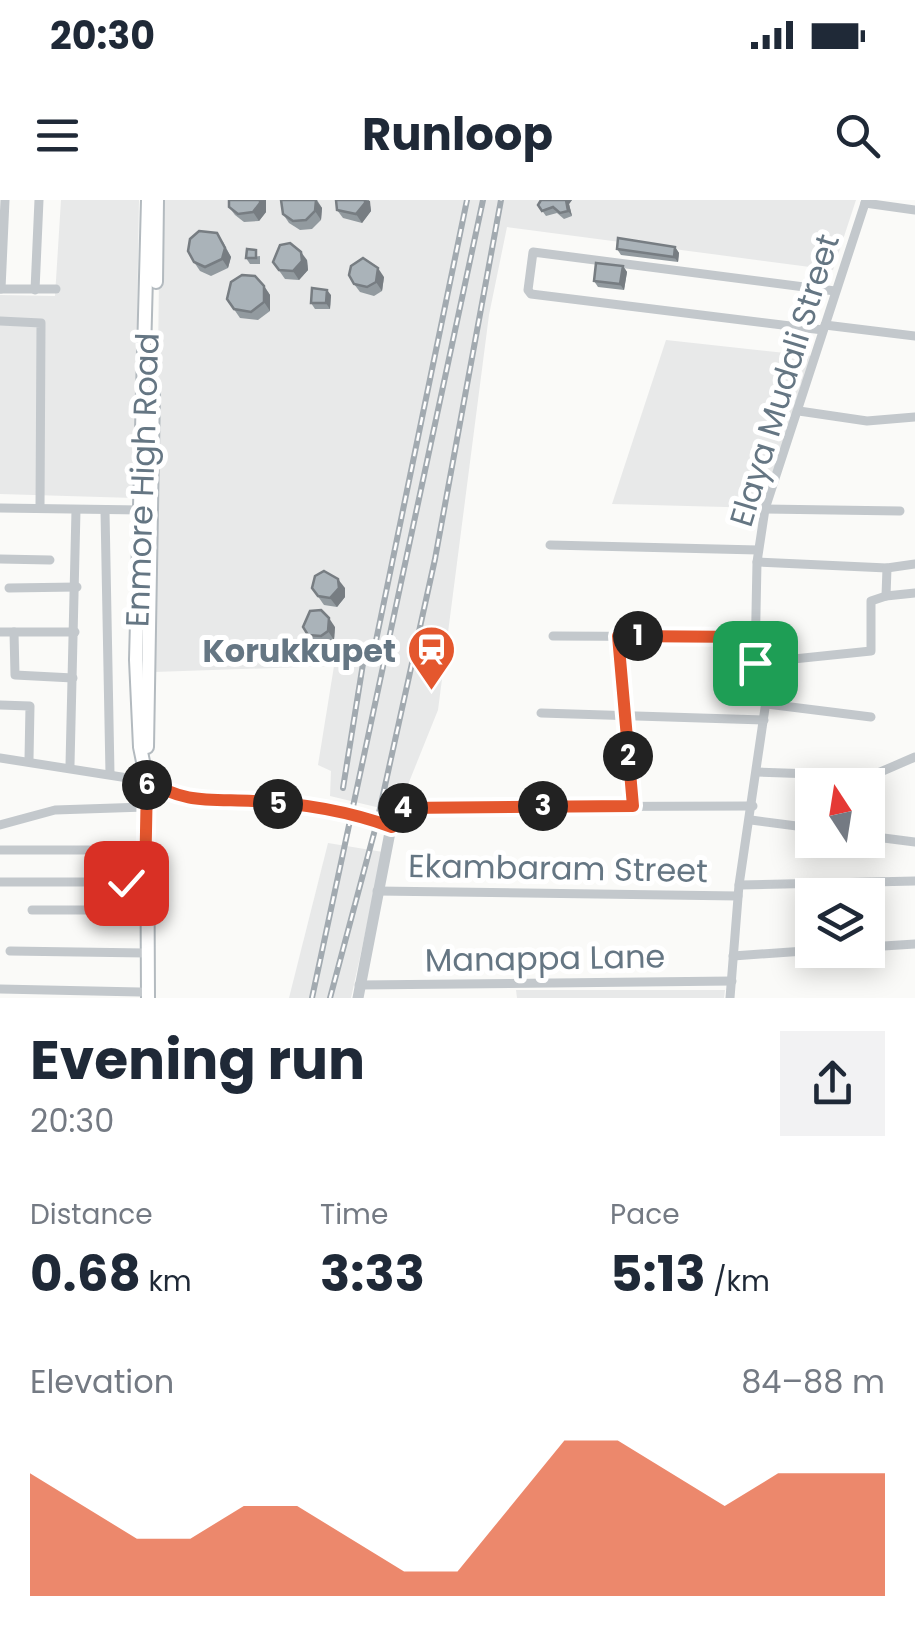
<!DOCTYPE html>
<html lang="en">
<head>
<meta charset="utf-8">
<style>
	:root { --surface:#fff; --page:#f2f2f3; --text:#1f2937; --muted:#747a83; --accent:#e4572e }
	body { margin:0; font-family:Poppins,sans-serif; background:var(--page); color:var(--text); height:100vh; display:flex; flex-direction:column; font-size:38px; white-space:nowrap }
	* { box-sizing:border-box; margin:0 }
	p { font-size:32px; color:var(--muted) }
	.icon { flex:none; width:55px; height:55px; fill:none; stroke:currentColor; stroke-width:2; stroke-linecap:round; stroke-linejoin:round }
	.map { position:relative; height:798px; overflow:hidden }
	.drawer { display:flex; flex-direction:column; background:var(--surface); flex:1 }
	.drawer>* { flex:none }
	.needle { width:65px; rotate:348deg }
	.fabs { position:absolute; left:795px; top:568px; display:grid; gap:20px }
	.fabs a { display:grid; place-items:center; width:90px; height:90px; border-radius:0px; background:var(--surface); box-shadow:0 5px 25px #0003; font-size:50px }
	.pin { position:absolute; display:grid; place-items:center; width:85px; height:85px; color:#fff; margin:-42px; border-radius:20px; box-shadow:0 5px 15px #0006 }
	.km { position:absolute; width:50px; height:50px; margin:-25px; border-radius:50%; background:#222; color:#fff; font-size:28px; line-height:50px; text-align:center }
	.round { display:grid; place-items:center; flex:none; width:105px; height:105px; border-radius:0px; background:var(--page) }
	.head { display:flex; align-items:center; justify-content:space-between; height:170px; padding:0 30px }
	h1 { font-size:55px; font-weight:700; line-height:75px }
	.metrics { display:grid; grid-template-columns:repeat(3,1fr); gap:15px; height:170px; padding:10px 30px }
	.metrics div { display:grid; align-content:center }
	.metrics b { font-size:50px; font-weight:700 }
	.metrics small { font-size:28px; font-weight:400 }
	.metrics p { font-size:28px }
	.chart { height:280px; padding:20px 30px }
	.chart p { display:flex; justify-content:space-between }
	.chart svg { width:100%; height:180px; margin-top:10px; fill:var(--accent); opacity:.7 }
	.status { display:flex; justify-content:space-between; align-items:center; height:70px; padding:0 50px; background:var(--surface); direction:ltr }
	.status svg { height:28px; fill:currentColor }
	header { display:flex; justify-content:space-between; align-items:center; height:130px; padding:0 30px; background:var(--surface); font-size:45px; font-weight:700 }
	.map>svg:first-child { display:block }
</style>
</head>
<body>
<div class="status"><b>20:30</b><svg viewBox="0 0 49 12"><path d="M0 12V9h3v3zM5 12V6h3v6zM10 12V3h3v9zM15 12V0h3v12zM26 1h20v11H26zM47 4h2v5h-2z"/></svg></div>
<header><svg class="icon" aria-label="menu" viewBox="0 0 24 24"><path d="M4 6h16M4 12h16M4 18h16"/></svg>Runloop<svg class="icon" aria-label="search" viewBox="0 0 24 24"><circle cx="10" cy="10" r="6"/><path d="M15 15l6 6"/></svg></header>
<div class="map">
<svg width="915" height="798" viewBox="0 0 915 798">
	<rect width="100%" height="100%" fill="#fafaf8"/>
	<g fill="#e8e9e9">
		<path d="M 61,0 L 139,0 L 134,298 L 0,294 L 0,95 L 55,96 Z"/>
		<path d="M 160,0 L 856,0 L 833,70 L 507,27 L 489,115 L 438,510 L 397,612 L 330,596 L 331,571 L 318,565 L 334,466 L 154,472 Z"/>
		<path d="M 666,140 L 813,156 L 763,308 L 612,304 Z"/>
		<path d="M 328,643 L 383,652 L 351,798 L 289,798 Z"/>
		<path d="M 516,790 L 725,790 L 724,798 L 517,798 Z"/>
	</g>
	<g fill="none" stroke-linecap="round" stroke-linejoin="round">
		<defs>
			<g id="secondary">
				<path d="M 148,0 L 136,460 L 140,547 L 147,581 L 148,798"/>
				<path d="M 156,82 L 157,0"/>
				<path d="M 147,547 L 153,192"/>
			</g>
		</defs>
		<use href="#secondary" stroke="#b3babf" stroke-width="16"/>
		<g stroke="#c3c8cc" stroke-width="9">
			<path d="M 865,3 L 915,10"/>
			<path d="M 0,89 L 56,89"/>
			<path d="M 1,89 L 5,0"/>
			<path d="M 35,90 L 39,0"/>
			<path d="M 0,121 L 41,123 L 40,308"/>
			<path d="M 825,125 L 915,136"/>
			<path d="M 823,130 L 531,94 L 528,90 L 533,52 L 835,91"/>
			<path d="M 799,211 L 867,221 L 915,217"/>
			<path d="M 0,308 L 142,310"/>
			<path d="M 765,309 L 900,311"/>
			<path d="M 105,311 L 110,574"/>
			<path d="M 550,345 L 758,350"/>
			<path d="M 0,359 L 50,360"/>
			<path d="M 757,362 L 887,368 L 915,364"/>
			<path d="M 9,388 L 77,387"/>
			<path d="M 886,396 L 915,393"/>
			<path d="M 0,432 L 75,432"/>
			<path d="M 14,432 L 15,475 L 73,478"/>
			<path d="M 553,436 L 753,437"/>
			<path d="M 618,436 L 633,606"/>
			<path d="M 755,463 L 871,451 L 871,401 L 886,396 L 887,368"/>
			<path d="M 767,504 L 871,517"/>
			<path d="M 0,505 L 30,506 L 29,559"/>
			<path d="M 541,513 L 764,520"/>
			<path d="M 0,558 L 147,581"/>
			<path d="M 70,565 L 76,310"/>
			<path d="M 757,572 L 871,576 L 915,557"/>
			<path d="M 751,620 L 812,628"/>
			<path d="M 0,625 L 55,610 L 145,607"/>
			<path d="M 391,627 L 396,611 L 416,607 L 753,606"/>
			<path d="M 868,636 L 915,642"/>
			<path d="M 0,650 L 145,650"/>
			<path d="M 0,682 L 145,682"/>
			<path d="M 739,685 L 915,681"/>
			<path d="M 377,691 L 738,696"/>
			<path d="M 32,710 L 145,710"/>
			<path d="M 868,747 L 915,744"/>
			<path d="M 10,751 L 145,753"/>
			<path d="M 733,756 L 819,750"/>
			<path d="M 359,785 L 732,781"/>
			<path d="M 0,789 L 140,792"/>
			<path d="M 730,798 L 739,685 L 770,474 L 755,463 L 757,362 L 765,309 L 866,0"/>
		</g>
		<path stroke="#c3c8cc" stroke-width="11" d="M 147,581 C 183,604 212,599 253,601 C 300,603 347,612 391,627 L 358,798"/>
		<use href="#secondary" stroke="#fff" stroke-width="12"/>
		<defs>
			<g id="rail">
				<path d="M 372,460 L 467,0"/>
				<path d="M 343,588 L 366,445"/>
				<path d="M 312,798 L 483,0"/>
				<path d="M 330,798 L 377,622 L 435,359 L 501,0"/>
			</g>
		</defs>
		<use href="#rail" stroke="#a2aab0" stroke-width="6"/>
		<use href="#rail" stroke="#fff" stroke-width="2.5" stroke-dasharray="8" stroke-linecap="butt"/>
	</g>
	<g fill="#929a9f">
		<path d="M 266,0 L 266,12 L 259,21 L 244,22 L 235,15 L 229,7 Z"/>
		<path d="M 281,0 L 317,0 L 322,8 L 321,20 L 312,29 L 300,30 L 289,23 L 283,14 Z"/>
		<path d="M 336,0 L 369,0 L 371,11 L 362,23 L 343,18 L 337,10 Z"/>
		<path d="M 541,0 L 572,0 L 569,4 L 572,16 L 564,19 L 557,13 L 546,16 L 538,5 Z"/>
		<path d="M 223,42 L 231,57 L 228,68 L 211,76 L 200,71 L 194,62 Z"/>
		<path d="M 675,47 L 679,53 L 678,62 L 621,55 L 617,49 Z"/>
		<path d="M 260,56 L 260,64 L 250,64 L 246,58 Z"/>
		<path d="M 307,60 L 308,70 L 299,80 L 285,79 L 273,62 Z"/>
		<path d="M 623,66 L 627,72 L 624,90 L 598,87 L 594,81 Z"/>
		<path d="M 384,77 L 382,91 L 374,96 L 360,92 L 354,84 Z"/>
		<path d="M 264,86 L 270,95 L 270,111 L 258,120 L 240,118 L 227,99 Z"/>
		<path d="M 331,95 L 330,109 L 315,109 L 311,103 Z"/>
		<path d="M 312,388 L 345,388 L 345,397 L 337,407 L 324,405 Z"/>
		<path d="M 303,427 L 335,427 L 334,440 L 327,445 L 314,443 Z"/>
	</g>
	<g fill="#777d82">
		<path d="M 260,0 L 266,0 L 266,12 L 259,21 L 253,12 Z"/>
		<path d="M 316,0 L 322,8 L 321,20 L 315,11 Z"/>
		<path d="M 365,0 L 370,1 L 371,11 L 362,23 L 356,14 Z"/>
		<path d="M 566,0 L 572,0 L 569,4 L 572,16 L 568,11 Z"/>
		<path d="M 217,33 L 231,57 L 228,68 L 222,59 Z"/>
		<path d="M 675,47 L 679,53 L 678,62 L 674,57 Z"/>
		<path d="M 301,52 L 307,60 L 308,70 L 299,80 L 293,71 Z"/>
		<path d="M 623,66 L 627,72 L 624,90 L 620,84 Z"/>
		<path d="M 378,68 L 384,77 L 382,91 L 376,82 Z"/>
		<path d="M 264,86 L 270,95 L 270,111 L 264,102 Z"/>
		<path d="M 327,90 L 331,95 L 330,109 L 326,103 Z"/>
		<path d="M 338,379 L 345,388 L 345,397 L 337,407 L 330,398 Z"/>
		<path d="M 329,418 L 335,427 L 334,440 L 328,431 Z"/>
	</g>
	<g fill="#aab3b9" stroke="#777d82" stroke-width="2.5">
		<path d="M 229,0 L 260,0 L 260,3 L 253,12 L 238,14 L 229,7 Z"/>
		<path d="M 281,0 L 316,0 L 315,11 L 306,20 L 293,21 L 283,14 Z"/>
		<path d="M 336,0 L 365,0 L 365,3 L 356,14 L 337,10 Z"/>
		<path d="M 541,0 L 566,0 L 568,11 L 560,13 L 553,7 L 542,11 L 538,5 Z"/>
		<path d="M 199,31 L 217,33 L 225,48 L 222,59 L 205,67 L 194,62 L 188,51 L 190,39 Z"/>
		<path d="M 618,38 L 675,47 L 674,57 L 617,49 Z"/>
		<path d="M 290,43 L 301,52 L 302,61 L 293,71 L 279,70 L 273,62 L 280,45 Z"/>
		<path d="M 247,49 L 256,50 L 256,58 L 246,58 Z"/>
		<path d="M 363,58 L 378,68 L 376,82 L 367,87 L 354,84 L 349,75 L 351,66 Z"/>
		<path d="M 596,63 L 623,66 L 620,84 L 594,81 Z"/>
		<path d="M 242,75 L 255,76 L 264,86 L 264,102 L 251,112 L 234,109 L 227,99 L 231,82 Z"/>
		<path d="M 312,88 L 327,90 L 326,103 L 311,103 Z"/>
		<path d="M 324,371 L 338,379 L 339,388 L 330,398 L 318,396 L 312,388 L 315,376 Z"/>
		<path d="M 321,410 L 329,418 L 328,431 L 321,436 L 308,435 L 303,427 L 310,411 Z"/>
	</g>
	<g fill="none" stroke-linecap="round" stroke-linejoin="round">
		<defs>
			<path id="route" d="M 126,683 L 145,682 L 147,580 C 183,604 212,599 253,601 C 299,603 348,611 392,627 L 401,608 L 633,606 L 618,436 L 752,437 L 755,463"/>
		</defs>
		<use href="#route" stroke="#fff" stroke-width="20"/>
		<use href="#route" stroke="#e4572e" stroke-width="12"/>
	</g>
	<defs>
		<symbol id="station-pin" viewBox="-11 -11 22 30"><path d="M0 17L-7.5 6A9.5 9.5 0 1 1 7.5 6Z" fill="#e4572e" stroke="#fff"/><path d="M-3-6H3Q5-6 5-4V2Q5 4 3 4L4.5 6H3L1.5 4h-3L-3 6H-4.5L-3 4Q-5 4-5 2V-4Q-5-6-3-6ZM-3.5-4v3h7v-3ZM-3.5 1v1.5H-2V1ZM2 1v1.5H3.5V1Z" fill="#fff"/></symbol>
	</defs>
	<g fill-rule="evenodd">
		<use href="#station-pin" x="404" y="422" width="55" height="75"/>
	</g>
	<g text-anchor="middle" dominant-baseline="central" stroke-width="10" stroke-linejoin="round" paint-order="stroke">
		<g font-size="32" fill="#657683" stroke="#fff">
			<text transform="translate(784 180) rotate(-73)">Elaya Mudali Street</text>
			<text transform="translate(142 280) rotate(-88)">Enmore High Road</text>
			<text transform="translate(558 668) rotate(1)">Ekambaram Street</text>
			<text transform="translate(545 758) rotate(-1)">Manappa Lane</text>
		</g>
		<g font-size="32" font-weight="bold" fill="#657683" stroke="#fff" text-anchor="end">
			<text x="396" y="450">Korukkupet</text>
		</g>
	</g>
</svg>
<div class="fabs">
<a><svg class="needle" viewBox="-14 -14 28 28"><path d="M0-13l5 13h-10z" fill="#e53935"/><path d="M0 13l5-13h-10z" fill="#747a83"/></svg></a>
<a><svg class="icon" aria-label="layers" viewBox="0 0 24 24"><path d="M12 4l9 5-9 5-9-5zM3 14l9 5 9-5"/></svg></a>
</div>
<div class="pin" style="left:755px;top:463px;background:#1e9e55"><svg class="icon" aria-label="arrive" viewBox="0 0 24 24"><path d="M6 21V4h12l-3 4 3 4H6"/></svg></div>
<div class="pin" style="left:126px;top:683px;background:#d93025"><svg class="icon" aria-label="check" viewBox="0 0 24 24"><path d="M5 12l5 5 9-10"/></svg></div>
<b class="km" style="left:638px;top:436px">1</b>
<b class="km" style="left:628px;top:556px">2</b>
<b class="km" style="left:543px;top:606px">3</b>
<b class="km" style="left:403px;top:608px">4</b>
<b class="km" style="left:278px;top:604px">5</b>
<b class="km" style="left:147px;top:585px">6</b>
</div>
<section class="drawer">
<div class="head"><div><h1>Evening run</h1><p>20:30</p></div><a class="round"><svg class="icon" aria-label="share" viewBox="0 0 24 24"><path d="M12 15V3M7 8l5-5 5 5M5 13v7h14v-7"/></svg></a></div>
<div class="metrics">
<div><p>Distance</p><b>0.68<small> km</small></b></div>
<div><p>Time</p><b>3:33</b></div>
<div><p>Pace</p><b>5:13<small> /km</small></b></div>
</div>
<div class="chart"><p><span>Elevation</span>84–88 m</p>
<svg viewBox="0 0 160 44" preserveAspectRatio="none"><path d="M0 44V14L10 22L20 30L30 30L40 22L50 22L60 30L70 38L80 38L90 22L100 6L110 6L120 14L130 22L140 14L150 14L160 14V44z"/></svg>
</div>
</section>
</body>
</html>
